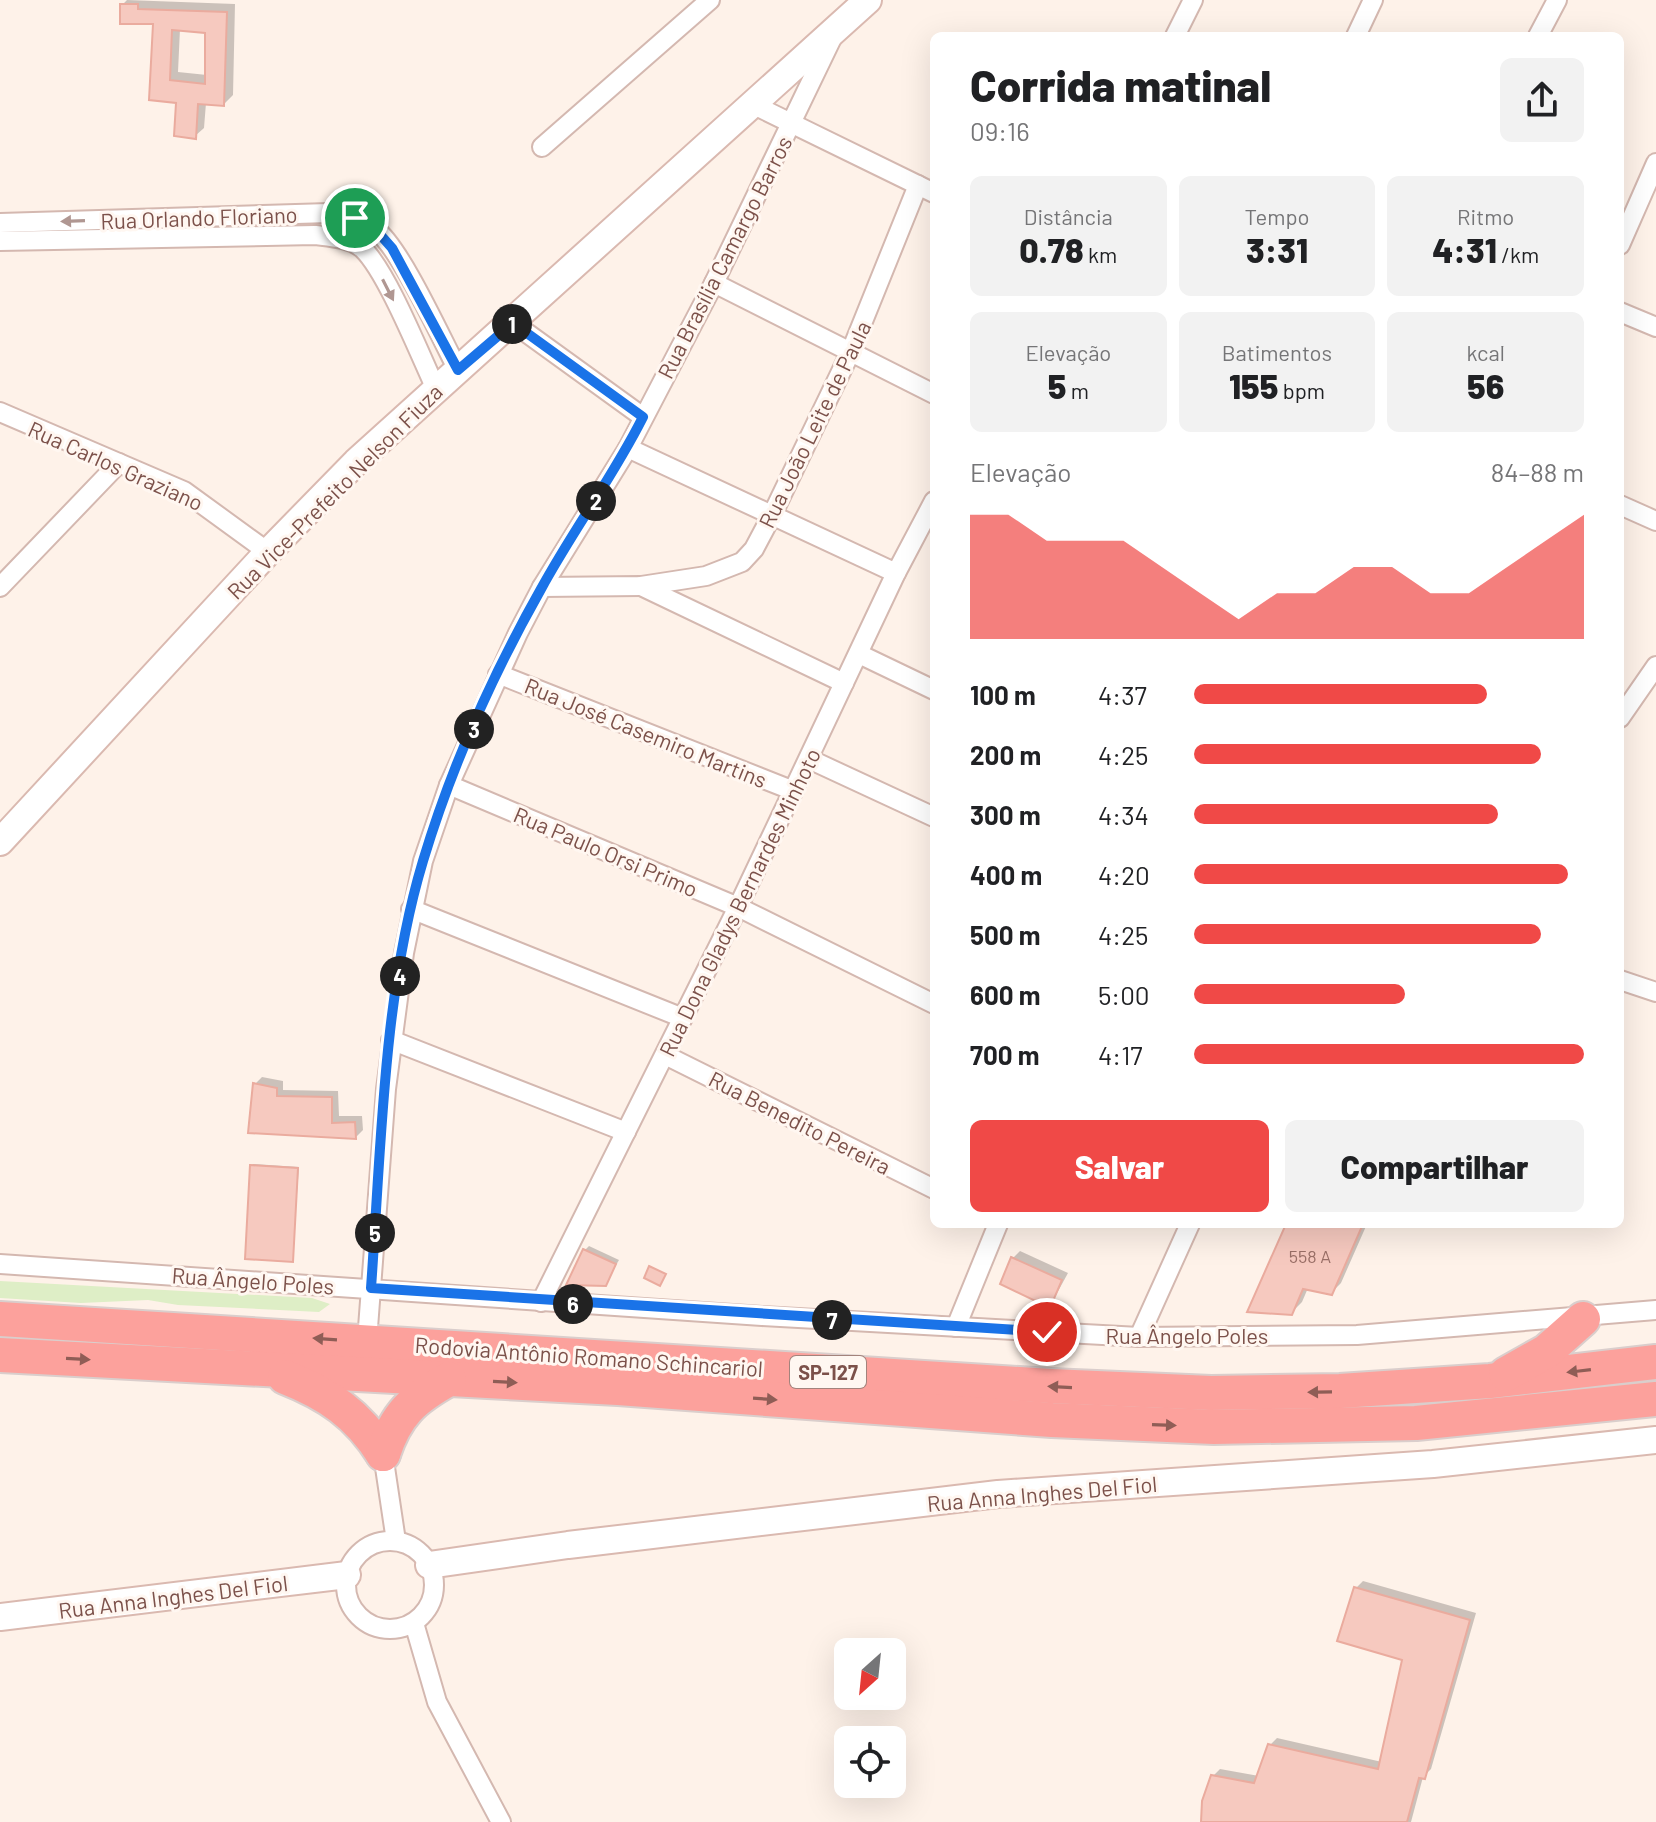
<!DOCTYPE html>
<html lang="pt">
<head>
<meta charset="utf-8">
<style>
	:root { --surface:#fff; --page:#f2f2f2; --text:#202124; --muted:#757577; --accent:#f04947 }
	body { margin:0; font-family:Barlow,sans-serif; background:var(--page); color:var(--text); height:100vh; display:flex; flex-direction:column; font-size:30px; white-space:nowrap }
	* { box-sizing:border-box; margin:0 }
	p { font-size:26px; color:var(--muted) }
	.icon { flex:none; width:44px; height:44px; fill:none; stroke:currentColor; stroke-width:2; stroke-linecap:round; stroke-linejoin:round }
	.map { position:relative; flex:1; overflow:hidden }
	.drawer { position:absolute; left:930px; top:32px; width:694px; height:1196px; display:flex; flex-direction:column; background:var(--surface); border-radius:12px; box-shadow:0 8px 32px #0002 }
	.drawer>* { flex:none }
	.needle { width:52px; rotate:207deg }
	.fabs { position:absolute; left:834px; top:1638px; display:grid; gap:16px }
	.fabs a { display:grid; place-items:center; width:72px; height:72px; border-radius:12px; background:var(--surface); box-shadow:0 8px 32px #0002; font-size:40px }
	.pin { position:absolute; display:grid; place-items:center; width:68px; height:68px; color:#fff; margin:-34px; border:4px solid #fff; border-radius:50%; box-shadow:0 2px 8px #0007 }
	.km { position:absolute; width:40px; height:40px; margin:-20px; border-radius:50%; background:#222; color:#fff; font-size:22px; line-height:40px; text-align:center }
	.round { display:grid; place-items:center; flex:none; width:84px; height:84px; border-radius:12px; background:var(--page) }
	.headline { display:flex; align-items:center; justify-content:space-between; height:136px; padding:0 40px }
	h1 { font-size:44px; font-weight:800; line-height:60px }
	.metrics { display:grid; grid-template-columns:repeat(3,1fr); gap:12px; height:136px; padding:8px 40px }
	.metrics div { display:grid; align-content:center; border-radius:12px; background:var(--page); text-align:center }
	.metrics b { font-size:34px; font-weight:800 }
	.metrics small { font-size:22px; font-weight:400 }
	.metrics p { font-size:22px }
	.chart { height:224px; padding:16px 40px }
	.chart p { display:flex; justify-content:space-between }
	.chart svg { width:100%; height:144px; margin-top:8px; fill:var(--accent); opacity:.7 }
	.button { display:flex; gap:16px; margin-top:auto; padding:16px 40px }
	.button a { flex:1; height:92px; border-radius:12px; background:var(--accent); color:#fff; font-size:32px; font-weight:800; line-height:92px; text-align:center }
	.button a+a { background:var(--page); color:var(--text) }
	ul { padding:0 40px; list-style:none; font-size:26px }
	li { display:grid; grid-template-columns:128px 96px 1fr; align-items:center; height:60px }
	li i { height:20px; border-radius:10px; background:var(--accent) }
	.map>svg:first-child { display:block }
</style>
</head>
<body>
<div class="map">
<svg width="1656" height="1822" viewBox="0 0 1656 1822">
	<rect width="100%" height="100%" fill="#fef2e9"/>
	<path fill="#deeec6" d="M 0,1281 L 312,1298 L 330,1304 L 319,1312 L 178,1305 L 148,1300 L 81,1303 L 0,1298 Z"/>
	<g fill="#0003" fill-rule="evenodd">
		<path d="M 127,0 L 235,4 L 233,95 L 224,104 L 206,103 L 204,128 L 195,136 L 178,101 L 151,98 L 155,22 L 122,5 ZM 180,29 L 207,31 L 207,75 L 178,72 Z"/>
		<path d="M 262,1077 L 283,1081 L 283,1090 L 338,1091 L 339,1116 L 362,1116 L 363,1130 L 356,1137 L 250,1131 L 255,1084 Z"/>
		<path d="M 253,1164 L 299,1167 L 292,1260 L 252,1165 Z"/>
		<path d="M 1288,1224 L 1367,1224 L 1341,1283 L 1331,1293 L 1308,1288 L 1302,1302 L 1292,1312 Z"/>
		<path d="M 589,1246 L 619,1260 L 605,1284 L 585,1250 Z"/>
		<path d="M 1020,1251 L 1068,1273 L 1050,1306 L 1013,1258 Z"/>
		<path d="M 1363,1581 L 1476,1613 L 1431,1769 L 1423,1777 L 1411,1822 L 1203,1822 L 1213,1776 L 1220,1769 L 1259,1776 L 1270,1745 L 1277,1738 L 1382,1762 L 1405,1659 L 1356,1588 Z"/>
	</g>
	<g fill="#f6c9bf" stroke="#eaab9e" stroke-width="2" fill-rule="evenodd">
		<path d="M 120,4 L 138,4 L 138,9 L 227,12 L 224,106 L 198,104 L 196,139 L 174,136 L 176,103 L 149,100 L 153,24 L 120,24 ZM 172,30 L 205,33 L 205,84 L 170,80 Z"/>
		<path d="M 253,1083 L 277,1088 L 277,1096 L 332,1097 L 332,1123 L 355,1122 L 356,1139 L 248,1133 Z"/>
		<path d="M 250,1165 L 298,1168 L 293,1262 L 245,1259 Z"/>
		<path d="M 1286,1224 L 1363,1224 L 1332,1295 L 1303,1289 L 1292,1315 L 1247,1312 Z"/>
		<path d="M 583,1249 L 616,1264 L 606,1286 L 566,1285 Z"/>
		<path d="M 1011,1257 L 1062,1280 L 1050,1308 L 1000,1284 Z"/>
		<path d="M 649,1266 L 666,1274 L 660,1286 L 644,1278 Z"/>
		<path d="M 1354,1587 L 1470,1620 L 1425,1779 L 1419,1778 L 1407,1822 L 1201,1822 L 1202,1801 L 1211,1775 L 1254,1783 L 1268,1744 L 1378,1769 L 1402,1660 L 1337,1641 Z"/>
	</g>
	<g fill="none" stroke-linecap="round" stroke-linejoin="round">
		<defs>
			<g id="street">
				<path d="M 1175,36 L 1193,0"/>
				<path d="M 1356,36 L 1373,0"/>
				<path d="M 1538,36 L 1557,0"/>
				<path d="M 752,104 L 934,193"/>
				<path d="M 542,147 L 710,0"/>
				<path d="M 0,223 L 329,213 C 346,216 362,219 376,230 C 401,249 441,338 458,370"/>
				<path d="M 0,241 L 315,235 C 330,237 351,238 363,249 C 387,272 420,355 436,389"/>
				<path d="M 1620,245 L 1656,163"/>
				<path d="M 714,283 L 934,394"/>
				<path d="M 1620,312 L 1656,327"/>
				<path d="M 513,323 L 643,417"/>
				<path d="M 0,412 L 184,491 L 268,552"/>
				<path d="M 628,448 L 896,573"/>
				<path d="M 1620,505 L 1656,521"/>
				<path d="M 641,586 L 844,683"/>
				<path d="M 0,587 L 119,463"/>
				<path d="M 542,587 L 641,586 L 706,576 L 742,562 L 754,549 L 772,515 L 851,351 L 918,185"/>
				<path d="M 859,654 L 934,690"/>
				<path d="M 498,674 L 794,791"/>
				<path d="M 1620,718 L 1656,666"/>
				<path d="M 809,759 L 934,817"/>
				<path d="M 449,785 L 738,907 L 934,1004"/>
				<path d="M 411,909 L 683,1018"/>
				<path d="M 1620,980 L 1656,992"/>
				<path d="M 391,1040 L 626,1132"/>
				<path d="M 665,1055 L 934,1189"/>
				<path d="M 0,1264 L 762,1316 L 1139,1337 L 1357,1335 L 1656,1310"/>
				<path d="M 541,1302 L 738,907 L 896,573 L 934,501"/>
				<path d="M 956,1327 L 998,1224"/>
				<path d="M 1139,1337 L 1190,1224"/>
				<path d="M 367,1341 L 386,1089 L 404,953 L 423,861 L 449,785 L 518,633 L 542,587 L 628,448 L 714,283 L 833,36"/>
				<path d="M 383,1454 L 396,1541"/>
				<circle cx="390" cy="1585" r="44"/>
				<path d="M 414,1623 L 437,1702 L 501,1822"/>
			</g>
			<g id="secondary">
				<path d="M 0,842 L 268,552 L 356,462 L 868,0"/>
				<path d="M 429,1565 L 568,1545 L 998,1494 L 1433,1464 L 1656,1440"/>
				<path d="M 0,1617 L 347,1575"/>
			</g>
			<g id="highway">
				<path d="M 0,1319 L 1050,1386 L 1211,1393 L 1340,1391 L 1490,1381 L 1656,1362"/>
				<path d="M 0,1355 L 618,1388 L 1052,1420 L 1214,1427 L 1416,1423 L 1656,1399"/>
				<path d="M 1506,1374 L 1547,1351 L 1583,1319"/>
				<path d="M 285,1377 C 328,1394 358,1414 383,1454"/>
				<path d="M 383,1454 C 396,1414 413,1399 449,1379"/>
			</g>
		</defs>
		<use href="#street" stroke="#d4b8b0" stroke-width="22"/>
		<use href="#secondary" stroke="#dab9b0" stroke-width="30"/>
		<use href="#highway" stroke="#dacecc" stroke-width="38"/>
		<use href="#street" stroke="#fff" stroke-width="18"/>
		<use href="#secondary" stroke="#fff" stroke-width="26"/>
		<use href="#highway" stroke="#fca19c" stroke-width="34"/>
	</g>
	<defs><path id="oneway-solid" d="M-6-.8H1V-3.2L6.5 0L1 3.2V.8H-6Z" transform="scale(2)"/></defs>
	<g fill="#b09792">
		<use href="#oneway-solid" transform="translate(73 221) rotate(178)"/>
		<use href="#oneway-solid" transform="translate(388 290) rotate(63)"/>
	</g>
	<g fill="#8f5d56">
		<use href="#oneway-solid" transform="translate(325 1339) rotate(-176)"/>
		<use href="#oneway-solid" transform="translate(78 1359) rotate(3)"/>
		<use href="#oneway-solid" transform="translate(1579 1371) rotate(173)"/>
		<use href="#oneway-solid" transform="translate(505 1382) rotate(3)"/>
		<use href="#oneway-solid" transform="translate(1060 1387) rotate(-177)"/>
		<use href="#oneway-solid" transform="translate(1320 1392) rotate(179)"/>
		<use href="#oneway-solid" transform="translate(765 1399) rotate(4)"/>
		<use href="#oneway-solid" transform="translate(1164 1425) rotate(2)"/>
	</g>
	<g fill="none" stroke-linecap="round" stroke-linejoin="round">
		<defs>
			<path id="route" d="M 355,218 L 376,230 L 392,248 L 458,370 L 513,323 L 643,417 C 613,477 573,530 541,589 C 493,674 451,768 423,861 C 383,993 381,1151 371,1288 L 1047,1332"/>
		</defs>
		<use href="#route" stroke="#fff" stroke-width="16"/>
		<use href="#route" stroke="#1a73e8" stroke-width="10"/>
	</g>
	<g text-anchor="middle" dominant-baseline="central" stroke-width="6" stroke-linejoin="round" paint-order="stroke">
		<g font-size="18" fill="#9a6f67">
			<text x="1310" y="1256">558 A</text>
		</g>
		<rect fill="#fff7f1" stroke="#a3837c" stroke-width="2" x="790" y="1356" width="76" height="32" rx="6"/>
		<g font-size="20" font-weight="bold" fill="#7c514a">
			<text x="828" y="1372">SP-127</text>
		</g>
		<g font-size="22" fill="#7c514a" stroke="#fff7f1">
			<text transform="translate(199 217) rotate(-2)">Rua Orlando Floriano</text>
			<text transform="translate(724 257) rotate(-63)">Rua Brasília Camargo Barros</text>
			<text transform="translate(814 424) rotate(-64)">Rua João Leite de Paula</text>
			<text transform="translate(116 465) rotate(24)">Rua Carlos Graziano</text>
			<text transform="translate(334 491) rotate(-45)">Rua Vice-Prefeito Nelson Fiuza</text>
			<text transform="translate(646 732) rotate(22)">Rua José Casemiro Martins</text>
			<text transform="translate(606 851) rotate(23)">Rua Paulo Orsi Primo</text>
			<text transform="translate(739 902) rotate(-64)">Rua Dona Gladys Bernardes Minhoto</text>
			<text transform="translate(800 1122) rotate(27)">Rua Benedito Pereira</text>
			<text transform="translate(253 1280) rotate(4)">Rua Ângelo Poles</text>
			<text x="1187" y="1335">Rua Ângelo Poles</text>
			<text transform="translate(589 1356) rotate(4)">Rodovia Antônio Romano Schincariol</text>
			<text transform="translate(1042 1493) rotate(-5)">Rua Anna Inghes Del Fiol</text>
			<text transform="translate(173 1596) rotate(-7)">Rua Anna Inghes Del Fiol</text>
		</g>
	</g>
</svg>
<div class="fabs">
<a><svg class="needle" viewBox="-14 -14 28 28"><path d="M0-13l5 13h-10z" fill="#e53935"/><path d="M0 13l5-13h-10z" fill="#757577"/></svg></a>
<a><svg class="icon" aria-label="locate" viewBox="0 0 24 24"><circle cx="12" cy="12" r="6"/><path d="M12 2v4M12 18v4M2 12h4M18 12h4"/></svg></a>
</div>
<div class="pin" style="left:355px;top:218px;background:#1e9e55"><svg class="icon" aria-label="arrive" viewBox="0 0 24 24"><path d="M6 21V4h12l-3 4 3 4H6"/></svg></div>
<div class="pin" style="left:1047px;top:1332px;background:#d93025"><svg class="icon" aria-label="check" viewBox="0 0 24 24"><path d="M5 12l5 5 9-10"/></svg></div>
<b class="km" style="left:512px;top:324px">1</b>
<b class="km" style="left:596px;top:501px">2</b>
<b class="km" style="left:474px;top:729px">3</b>
<b class="km" style="left:400px;top:976px">4</b>
<b class="km" style="left:375px;top:1233px">5</b>
<b class="km" style="left:573px;top:1304px">6</b>
<b class="km" style="left:832px;top:1320px">7</b>
<section class="drawer">
<div class="headline"><div><h1>Corrida matinal</h1><p>09:16</p></div><a class="round"><svg class="icon" aria-label="share" viewBox="0 0 24 24"><path d="M12 15V3M7 8l5-5 5 5M5 13v7h14v-7"/></svg></a></div>
<div class="metrics">
<div><p>Distância</p><b>0.78<small> km</small></b></div>
<div><p>Tempo</p><b>3:31</b></div>
<div><p>Ritmo</p><b>4:31<small> /km</small></b></div>
</div>
<div class="metrics">
<div><p>Elevação</p><b>5<small> m</small></b></div>
<div><p>Batimentos</p><b>155<small> bpm</small></b></div>
<div><p>kcal</p><b>56</b></div>
</div>
<div class="chart"><p><span>Elevação</span>84–88 m</p>
<svg viewBox="0 0 160 44" preserveAspectRatio="none"><path d="M0 44V6L10 6L20 14L30 14L40 14L50 22L60 30L70 38L80 30L90 30L100 22L110 22L120 30L130 30L140 22L150 14L160 6V44z"/></svg>
</div>
<ul>
<li><b>100 m</b>4:37<i style="width:75%"></i></li>
<li><b>200 m</b>4:25<i style="width:89%"></i></li>
<li><b>300 m</b>4:34<i style="width:78%"></i></li>
<li><b>400 m</b>4:20<i style="width:96%"></i></li>
<li><b>500 m</b>4:25<i style="width:89%"></i></li>
<li><b>600 m</b>5:00<i style="width:54%"></i></li>
<li><b>700 m</b>4:17<i style="width:100%"></i></li>
</ul>
<div class="button"><a>Salvar</a><a>Compartilhar</a></div>
</section>
</div>
</body>
</html>
